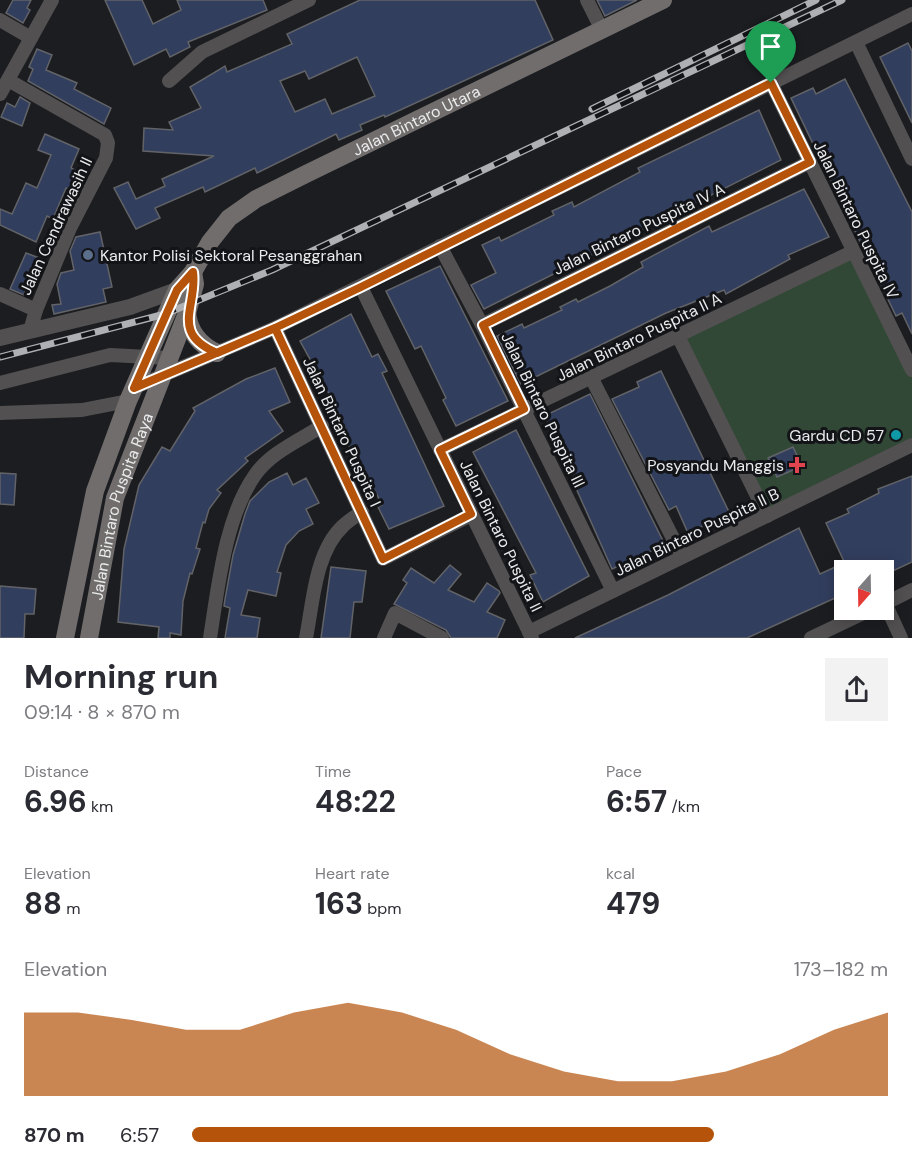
<!DOCTYPE html>
<html lang="en">
<head>
<meta charset="utf-8">
<style>
	:root { --surface:#fff; --page:#f2f2f3; --text:#2b2b33; --muted:#7c7c81; --accent:#b45309 }
	body { margin:0; font-family:"DM Sans",sans-serif; background:var(--page); color:var(--text); height:100vh; display:flex; flex-direction:column; font-size:22px; white-space:nowrap }
	* { box-sizing:border-box; margin:0 }
	p { font-size:20px; color:var(--muted) }
	.icon { flex:none; width:33px; height:33px; fill:none; stroke:currentColor; stroke-width:2; stroke-linecap:round; stroke-linejoin:round }
	.map { position:relative; height:638px; overflow:hidden }
	.panel { display:flex; flex-direction:column; background:var(--surface); flex:1 }
	.panel>* { flex:none }
	.needle { width:39px; rotate:200deg }
	.controls { position:absolute; left:834px; top:560px; display:grid; gap:12px }
	.controls a { display:grid; place-items:center; width:60px; height:60px; border-radius:0px; background:var(--surface); box-shadow:0 3px 15px #0003; font-size:30px }
	.pin { position:absolute; display:grid; place-items:center; width:51px; height:51px; color:#fff; margin:-62px -26px; border-radius:50% 50% 50% 0; rotate:-45deg; box-shadow:0 0 6px #0007 }
	.pin .icon { rotate:45deg }
	.round { display:grid; place-items:center; flex:none; width:63px; height:63px; border-radius:0px; background:var(--page) }
	.headline { display:flex; align-items:center; justify-content:space-between; height:102px; padding:0 24px }
	h1 { font-size:33px; font-weight:700; line-height:45px }
	.stats { display:grid; grid-template-columns:repeat(3,1fr); gap:9px; height:102px; padding:6px 24px }
	.stats div { display:grid; align-content:center }
	.stats b { font-size:30px; font-weight:700 }
	.stats small { font-size:16px; font-weight:400 }
	.stats p { font-size:16px }
	.chart { height:168px; padding:12px 24px }
	.chart p { display:flex; justify-content:space-between }
	.chart svg { width:100%; height:108px; margin-top:6px; fill:var(--accent); opacity:.7 }
	ul { padding:0 24px; list-style:none; font-size:20px }
	li { display:grid; grid-template-columns:96px 72px 1fr; align-items:center; height:45px }
	li i { height:15px; border-radius:8px; background:var(--accent) }
	.map>svg:first-child { display:block }
</style>
</head>
<body>
<div class="map">
<svg width="912" height="638" viewBox="0 0 912 638">
	<rect width="100%" height="100%" fill="#1c1d21"/>
	<path fill="#324837" d="M 852,252 L 912,370 L 912,445 L 767,516 L 678,336 Z"/>
	<g fill="#323e5e" stroke="#616367" stroke-width="1.5" fill-rule="evenodd">
		<path d="M 13,0 L 31,0 L 27,8 L 30,10 L 23,23 L 6,13 Z"/>
		<path d="M 105,0 L 142,0 L 153,24 L 181,10 L 177,0 L 263,0 L 267,10 L 188,42 L 190,47 L 170,57 L 166,49 L 134,65 Z"/>
		<path d="M 360,0 L 535,0 L 553,40 L 385,117 L 384,115 L 360,125 L 362,130 L 339,140 L 336,134 L 257,173 L 255,168 L 205,192 L 203,187 L 155,208 L 160,218 L 136,229 L 114,188 L 128,182 L 136,199 L 165,186 L 162,179 L 214,156 L 143,151 L 144,128 L 173,130 L 169,122 L 201,108 L 190,87 L 225,66 L 227,72 L 292,44 L 287,34 ZM 357,57 L 375,96 L 332,114 L 325,99 L 295,112 L 280,81 L 305,71 L 309,79 Z"/>
		<path d="M 597,0 L 637,0 L 605,16 Z"/>
		<path d="M 908,43 L 912,51 L 912,123 L 880,57 Z"/>
		<path d="M 37,49 L 52,55 L 46,70 L 77,83 L 74,89 L 111,108 L 104,124 L 28,81 L 33,69 L 29,67 Z"/>
		<path d="M 845,79 L 912,212 L 912,334 L 902,313 L 896,316 L 791,98 L 813,88 L 816,94 Z"/>
		<path d="M 20,97 L 30,103 L 22,126 L 1,117 L 7,103 L 15,107 Z"/>
		<path d="M 759,110 L 781,160 L 484,309 L 471,285 L 496,273 L 482,245 L 499,237 L 501,241 L 554,215 L 552,211 L 572,202 L 574,207 L 640,172 L 638,168 Z"/>
		<path d="M 45,134 L 79,149 L 71,168 L 79,172 L 70,190 L 66,188 L 53,219 L 47,216 L 36,242 L 0,225 L 0,209 L 12,214 L 26,183 L 37,188 L 51,155 L 38,150 Z"/>
		<path d="M 804,189 L 829,237 L 788,255 L 790,259 L 726,294 L 724,290 L 666,313 L 521,384 L 497,336 L 522,324 L 524,328 L 562,310 L 560,307 L 576,299 L 578,302 L 610,286 L 643,267 L 641,262 L 709,226 L 712,232 Z"/>
		<path d="M 100,232 L 112,287 L 103,289 L 106,302 L 54,314 L 52,305 L 61,304 L 57,284 L 61,273 L 74,270 L 70,251 L 76,237 Z"/>
		<path d="M 26,253 L 42,259 L 28,292 L 25,291 L 24,295 L 10,289 Z"/>
		<path d="M 440,266 L 508,401 L 456,426 L 443,400 L 446,398 L 421,346 L 415,349 L 386,291 Z"/>
		<path d="M 351,314 L 372,357 L 378,354 L 387,371 L 382,373 L 444,506 L 389,529 L 378,507 L 382,505 L 363,467 L 360,469 L 351,452 L 344,434 L 347,432 L 333,401 L 300,341 Z"/>
		<path d="M 275,368 L 290,402 L 269,411 L 283,431 L 245,458 L 248,461 L 217,490 L 221,493 L 209,509 L 205,523 L 203,522 L 196,548 L 200,549 L 192,574 L 190,573 L 183,601 L 181,635 L 170,633 L 170,638 L 158,638 L 159,627 L 118,622 L 124,549 L 139,485 L 162,447 L 170,451 L 195,411 L 193,408 L 246,379 Z"/>
		<path d="M 661,371 L 730,514 L 688,533 L 676,506 L 669,510 L 612,399 L 639,387 L 637,382 Z"/>
		<path d="M 590,394 L 665,545 L 612,569 L 575,486 L 578,484 L 544,416 Z"/>
		<path d="M 516,430 L 589,576 L 543,602 L 530,575 L 536,573 L 473,452 Z"/>
		<path d="M 793,447 L 802,466 L 777,477 L 768,458 Z"/>
		<path d="M 0,473 L 16,474 L 14,505 L 0,504 Z"/>
		<path d="M 287,473 L 293,485 L 306,478 L 319,503 L 306,509 L 313,524 L 299,531 L 286,545 L 277,572 L 281,573 L 276,596 L 248,590 L 241,615 L 260,618 L 257,638 L 225,638 L 230,608 L 224,606 L 225,599 L 233,555 L 245,514 L 250,501 L 269,482 Z"/>
		<path d="M 912,476 L 912,562 L 884,575 L 884,570 L 848,570 L 826,523 L 849,513 L 847,509 L 879,493 L 878,489 Z"/>
		<path d="M 799,528 L 820,574 L 844,563 L 844,594 L 747,638 L 575,638 L 668,595 Z"/>
		<path d="M 450,565 L 461,574 L 448,590 L 474,602 L 487,583 L 499,591 L 500,593 L 487,612 L 505,620 L 497,638 L 451,638 L 446,630 L 394,604 L 407,583 L 403,580 L 411,568 L 434,583 Z"/>
		<path d="M 331,567 L 366,571 L 362,602 L 354,602 L 350,638 L 321,638 Z"/>
		<path d="M 0,586 L 36,589 L 34,614 L 25,614 L 24,638 L 0,638 Z"/>
	</g>
	<g fill="none" stroke-linecap="round" stroke-linejoin="round">
		<g stroke="#525050" stroke-width="14">
			<path d="M 587,0 L 602,30"/>
			<path d="M 0,20 L 31,38"/>
			<path d="M 856,42 L 912,159"/>
			<path d="M 8,80 L 105,135 L 108,143 L 106,158 L 70,228 L 36,310 L 30,331"/>
			<path d="M 169,81 L 202,52 L 309,0"/>
			<path d="M 771,83 L 912,370"/>
			<path d="M 0,94 L 52,0"/>
			<path d="M 440,246 L 482,325 L 613,591"/>
			<path d="M 361,287 L 532,638"/>
			<path d="M 0,294 L 36,310"/>
			<path d="M 482,325 L 810,162"/>
			<path d="M 275,328 L 383,559 L 471,515"/>
			<path d="M 678,336 L 767,516"/>
			<path d="M 592,379 L 682,556"/>
			<path d="M 0,383 L 110,355 L 168,358"/>
			<path d="M 133,388 L 275,328 L 912,14"/>
			<path d="M 0,413 L 82,410 L 128,401"/>
			<path d="M 440,450 L 852,252"/>
			<path d="M 885,603 L 901,638"/>
			<path d="M 884,604 L 912,590"/>
			<path d="M 529,632 L 912,445"/>
			<path d="M 210,638 C 218,588 225,517 255,475 C 270,453 300,440 322,426"/>
			<path d="M 306,638 C 313,603 315,552 343,526 C 349,520 356,516 362,512"/>
			<path d="M 384,638 L 395,613 L 442,638"/>
			<path d="M 811,638 L 872,609"/>
		</g>
		<path stroke="#525050" stroke-width="16" d="M 0,338 L 130,307 L 185,287"/>
		<g stroke="#706d6c" stroke-width="18">
			<path d="M 187,313 C 189,332 200,345 217,353"/>
			<path id="s1" d="M 65,638 L 95,491 L 128,401 L 177,290 L 193,272 L 210,242 L 229,218 L 256,199 L 306,174 L 663,0"/>
			<path id="s2" d="M 89,638 L 115,498 L 187,313 L 195,284 L 193,272"/>
		</g>
		<defs>
			<g id="rail">
				<path d="M 592,109 L 816,0"/>
				<path d="M 0,357 L 165,314 L 272,270 L 842,0"/>
			</g>
		</defs>
		<use href="#rail" stroke="#afb0b3" stroke-width="7"/>
		<use href="#rail" stroke="#131417" stroke-width="4.5" stroke-dasharray="14" stroke-linecap="butt"/>
	</g>
	<g fill="none" stroke-linecap="round" stroke-linejoin="round">
		<defs>
			<path id="route" d="M 771,83 L 361,287 L 275,328 L 217,353 C 169,333 198,305 193,272 L 177,290 L 134,388 L 275,328 L 383,559 L 471,514 L 440,450 L 524,409 L 483,325 L 810,162 L 771,83"/>
		</defs>
		<use href="#route" stroke="#fff" stroke-width="12"/>
		<use href="#route" stroke="#b45309" stroke-width="8"/>
	</g>
	<circle fill="#5c6f8a" stroke="#131417" stroke-width="2" cx="88" cy="255" r="6"/>
	<circle fill="#0f9aa8" stroke="#131417" stroke-width="2" cx="896" cy="435" r="6"/>
	<path fill="#e0444e" stroke="#131417" stroke-width="2" d="M794 456h6v6h6v6h-6v6h-6v-6h-6v-6h6z"/>
	<g text-anchor="middle" dominant-baseline="central" stroke-width="6" stroke-linejoin="round" paint-order="stroke">
		<g font-size="16" fill="#eaebed" stroke="#131417">
			<text stroke="none"><textPath href="#s1" startOffset="668">Jalan Bintaro Utara</textPath></text>
			<text transform="translate(856 220) rotate(64)">Jalan Bintaro Puspita IV</text>
			<text transform="translate(56 226) rotate(-65)">Jalan Cendrawasih II</text>
			<text transform="translate(639 229) rotate(-26)">Jalan Bintaro Puspita IV A</text>
			<text transform="translate(639 337) rotate(-26)">Jalan Bintaro Puspita II A</text>
			<text transform="translate(543 410) rotate(64)">Jalan Bintaro Puspita III</text>
			<text transform="translate(342 432) rotate(65)">Jalan Bintaro Puspita I</text>
			<text stroke="none"><textPath href="#s2" startOffset="136">Jalan Bintaro Puspita Raya</textPath></text>
			<text transform="translate(697 532) rotate(-26)">Jalan Bintaro Puspita II B</text>
			<text transform="translate(501 536) rotate(64)">Jalan Bintaro Puspita II</text>
		</g>
		<g font-size="16" fill="#eaebed" stroke="#131417" text-anchor="end">
			<text x="100" y="255" text-anchor="start">Kantor Polisi Sektoral Pesanggrahan</text>
			<text x="884" y="435">Gardu CD 57</text>
			<text x="784" y="465">Posyandu Manggis</text>
		</g>
	</g>
</svg>
<div class="controls">
<a><svg class="needle" viewBox="-14 -14 28 28"><path d="M0-13l5 13h-10z" fill="#e53935"/><path d="M0 13l5-13h-10z" fill="#7c7c81"/></svg></a>
</div>
<div class="pin" style="left:771px;top:83px;background:#1e9e55"><svg class="icon" aria-label="arrive" viewBox="0 0 24 24"><path d="M6 21V4h12l-3 4 3 4H6"/></svg></div>
</div>
<section class="panel">
<div class="headline"><div><h1>Morning run</h1><p>09:14 · 8 × 870 m</p></div><a class="round"><svg class="icon" aria-label="share" viewBox="0 0 24 24"><path d="M12 15V3M7 8l5-5 5 5M5 13v7h14v-7"/></svg></a></div>
<div class="stats">
<div><p>Distance</p><b>6.96<small> km</small></b></div>
<div><p>Time</p><b>48:22</b></div>
<div><p>Pace</p><b>6:57<small> /km</small></b></div>
</div>
<div class="stats">
<div><p>Elevation</p><b>88<small> m</small></b></div>
<div><p>Heart rate</p><b>163<small> bpm</small></b></div>
<div><p>kcal</p><b>479</b></div>
</div>
<div class="chart"><p><span>Elevation</span>173–182 m</p>
<svg viewBox="0 0 160 44" preserveAspectRatio="none"><path d="M0 44V10L10 10L20 13L30 17L40 17L50 10L60 6L70 10L80 17L90 27L100 34L110 38L120 38L130 34L140 27L150 17L160 10V44z"/></svg>
</div>
<ul>
<li><b>870 m</b>6:57<i style="width:75%"></i></li>
</ul>
</section>
</body>
</html>
